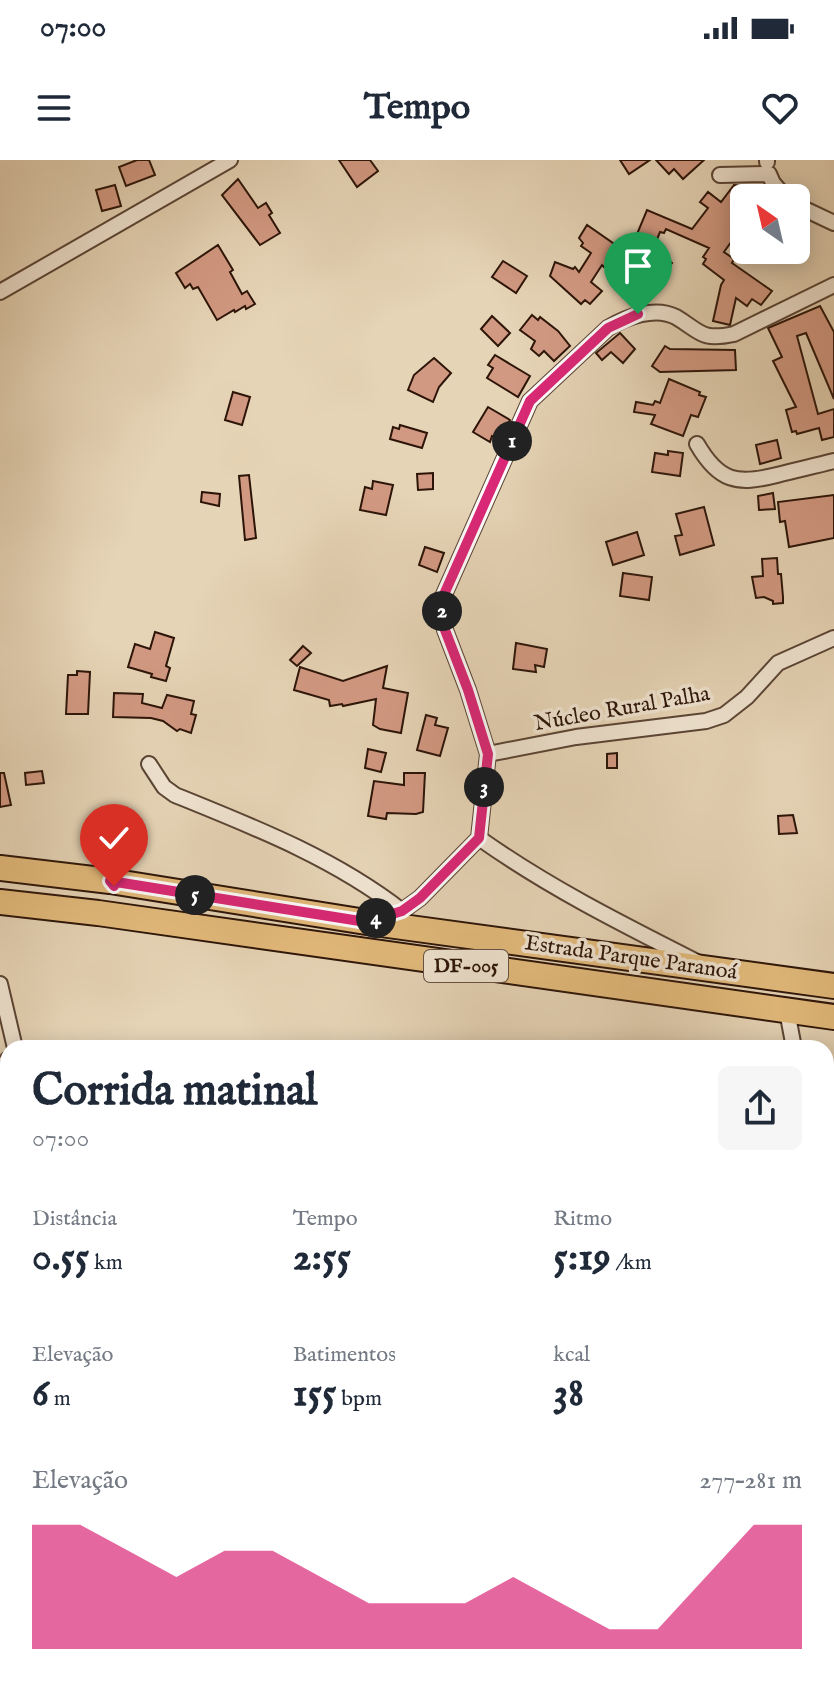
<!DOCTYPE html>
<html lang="pt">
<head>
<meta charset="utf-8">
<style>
	:root { --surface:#fff; --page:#f6f6f7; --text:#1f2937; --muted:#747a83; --accent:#db2777 }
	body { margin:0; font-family:"IM FELL English",serif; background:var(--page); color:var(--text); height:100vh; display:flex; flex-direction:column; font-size:30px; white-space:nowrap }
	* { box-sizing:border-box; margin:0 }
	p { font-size:26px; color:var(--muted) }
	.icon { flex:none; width:44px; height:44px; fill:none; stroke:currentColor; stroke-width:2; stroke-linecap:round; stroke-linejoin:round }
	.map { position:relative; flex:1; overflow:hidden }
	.sheet { position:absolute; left:0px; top:880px; width:834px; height:650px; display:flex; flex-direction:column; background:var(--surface); border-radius:24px 24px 0 0; box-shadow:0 4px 20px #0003 }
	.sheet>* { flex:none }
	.needle { width:52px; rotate:326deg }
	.fabs { position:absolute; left:730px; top:24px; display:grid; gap:16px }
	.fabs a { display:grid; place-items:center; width:80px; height:80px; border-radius:12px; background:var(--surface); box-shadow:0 4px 20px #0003; font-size:40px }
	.pin { position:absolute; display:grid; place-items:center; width:68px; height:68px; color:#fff; margin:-82px -34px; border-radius:50% 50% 50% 0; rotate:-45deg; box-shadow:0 0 8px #0007 }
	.pin .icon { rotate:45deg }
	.km { position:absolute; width:40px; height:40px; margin:-20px; border-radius:50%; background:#222; color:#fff; font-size:22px; line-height:40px; text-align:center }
	.round { display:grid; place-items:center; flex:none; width:84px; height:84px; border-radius:12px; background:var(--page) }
	.summary { display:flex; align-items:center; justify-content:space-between; height:136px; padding:0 32px }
	h1 { font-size:44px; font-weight:800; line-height:60px }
	.stats { display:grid; grid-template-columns:repeat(3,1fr); gap:12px; height:136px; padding:8px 32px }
	.stats div { display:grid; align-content:center }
	.stats b { font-size:40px; font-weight:800 }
	.stats small { font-size:22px; font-weight:400 }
	.stats p { font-size:22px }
	.chart { height:224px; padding:16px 32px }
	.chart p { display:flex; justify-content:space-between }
	.chart svg { width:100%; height:144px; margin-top:8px; fill:var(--accent); opacity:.7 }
	.status { display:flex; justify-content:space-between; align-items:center; height:56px; padding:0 40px; background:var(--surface); direction:ltr }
	.status svg { height:22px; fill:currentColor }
	header { display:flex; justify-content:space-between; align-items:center; height:104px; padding:0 32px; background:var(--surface); font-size:36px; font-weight:800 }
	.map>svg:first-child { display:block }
</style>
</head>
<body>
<div class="status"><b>07:00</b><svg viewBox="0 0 49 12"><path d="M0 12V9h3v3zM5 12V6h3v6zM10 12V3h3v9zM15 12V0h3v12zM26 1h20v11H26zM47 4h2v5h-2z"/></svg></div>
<header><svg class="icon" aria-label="menu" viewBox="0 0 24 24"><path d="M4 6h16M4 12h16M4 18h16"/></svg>Tempo<svg class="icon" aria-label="heart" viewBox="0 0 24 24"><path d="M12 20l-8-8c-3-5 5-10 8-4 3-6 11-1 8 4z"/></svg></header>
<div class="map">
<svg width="834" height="1529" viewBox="0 0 834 1529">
	<rect width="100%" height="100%" fill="#e6d4b6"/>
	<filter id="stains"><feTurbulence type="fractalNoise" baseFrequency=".0025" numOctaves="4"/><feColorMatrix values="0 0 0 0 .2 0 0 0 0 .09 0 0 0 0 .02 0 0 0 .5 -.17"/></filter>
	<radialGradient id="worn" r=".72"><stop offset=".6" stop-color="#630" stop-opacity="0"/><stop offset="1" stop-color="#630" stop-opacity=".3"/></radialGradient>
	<path fill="#bcbb89" stroke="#746848" stroke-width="2" d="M 0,941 L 8,948 L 8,1313 L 0,1321 Z"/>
	<path fill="#97b8aa" stroke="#6c7669" stroke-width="2" d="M 826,1175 L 834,1176 L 834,1529 L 0,1529 L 0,1321 L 8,1313 L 8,1522 L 826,1522 Z"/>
	<g fill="#d29982" stroke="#2c1408" stroke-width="2">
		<path d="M 137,0 L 149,0 L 155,15 L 126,26 L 119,7 Z"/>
		<path d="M 339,0 L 370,0 L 378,11 L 357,27 Z"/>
		<path d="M 620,0 L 650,0 L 629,14 Z"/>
		<path d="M 656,0 L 704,0 L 683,19 L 674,9 L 669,14 Z"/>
		<path d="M 238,19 L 258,48 L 266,43 L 272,53 L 269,55 L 280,73 L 260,85 L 222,35 Z"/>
		<path d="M 115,25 L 121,46 L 102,51 L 96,30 Z"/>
		<path d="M 734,25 L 743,26 L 759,38 L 744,38 L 744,64 L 724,92 L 734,99 L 732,103 L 772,131 L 761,145 L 752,139 L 747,146 L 736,138 L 730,165 L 713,161 L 721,125 L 724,120 L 703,104 L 706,99 L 703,97 L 709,88 L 666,69 L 664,73 L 660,72 L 653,89 L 672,103 L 666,111 L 652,101 L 634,126 L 606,105 L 604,107 L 602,105 L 591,122 L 602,131 L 590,144 L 585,140 L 581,144 L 550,116 L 555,102 L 573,109 L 575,107 L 579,112 L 591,93 L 581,86 L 583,83 L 579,78 L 587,65 L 626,92 L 635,79 L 647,50 L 692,69 L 708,48 L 700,42 L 708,32 L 721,42 Z"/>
		<path d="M 218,85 L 233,110 L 230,112 L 242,134 L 247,131 L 255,144 L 246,149 L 245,146 L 235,152 L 234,150 L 217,160 L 198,127 L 193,129 L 190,124 L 185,128 L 176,113 Z"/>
		<path d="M 503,101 L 527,116 L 516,133 L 492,117 Z"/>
		<path d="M 820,146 L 834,172 L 834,239 L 806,173 L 797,176 L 818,254 L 834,249 L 834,277 L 822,280 L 819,268 L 797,274 L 796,271 L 792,272 L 786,250 L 796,247 L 773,201 L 782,197 L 768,168 Z"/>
		<path d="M 532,155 L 538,160 L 540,157 L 558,171 L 570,186 L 554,201 L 544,191 L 539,196 L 531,189 L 535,181 L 520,170 Z"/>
		<path d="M 492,156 L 510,173 L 498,186 L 481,169 Z"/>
		<path d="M 620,173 L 635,189 L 623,203 L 611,192 L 602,200 L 596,193 Z"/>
		<path d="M 665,186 L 670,189 L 735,190 L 736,210 L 660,212 L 652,206 Z"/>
		<path d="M 495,195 L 530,216 L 518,237 L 487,218 L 493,208 L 488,205 Z"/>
		<path d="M 434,198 L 451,213 L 439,227 L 433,242 L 408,230 L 414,215 Z"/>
		<path d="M 669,219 L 700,232 L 699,235 L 706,237 L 698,257 L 691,255 L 683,276 L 651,264 L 655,255 L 634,252 L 636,242 L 653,245 L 655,241 L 660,243 Z"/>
		<path d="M 233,232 L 250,237 L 242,265 L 225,260 Z"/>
		<path d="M 488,247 L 510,260 L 499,280 L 492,276 L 490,282 L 473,272 Z"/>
		<path d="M 400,265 L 427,273 L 422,288 L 390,279 L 393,267 L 399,269 Z"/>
		<path d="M 777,280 L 781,298 L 760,304 L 756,285 Z"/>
		<path d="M 668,291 L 683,293 L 680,316 L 652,312 L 655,293 L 668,295 Z"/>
		<path d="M 433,313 L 433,329 L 418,330 L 417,314 Z"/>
		<path d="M 249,315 L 256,378 L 245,380 L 239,316 Z"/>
		<path d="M 373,321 L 393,325 L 386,355 L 360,350 L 365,327 L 372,329 Z"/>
		<path d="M 202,332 L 220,334 L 219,346 L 201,342 Z"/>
		<path d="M 773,333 L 775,349 L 759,350 L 758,336 Z"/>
		<path d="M 834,335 L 834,378 L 789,387 L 785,361 L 780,362 L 778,342 Z"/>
		<path d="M 704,347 L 714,385 L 680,395 L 675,376 L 682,375 L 676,354 Z"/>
		<path d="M 637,372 L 644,395 L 613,405 L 606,382 Z"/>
		<path d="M 425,387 L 444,393 L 437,412 L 419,405 Z"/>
		<path d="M 777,398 L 778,414 L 781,414 L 783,437 L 783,443 L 773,444 L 773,441 L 764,437 L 756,438 L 752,417 L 763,416 L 762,399 Z"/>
		<path d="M 623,413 L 652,417 L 649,440 L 620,436 Z"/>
		<path d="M 155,472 L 174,478 L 166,506 L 170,508 L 166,521 L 151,517 L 152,514 L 128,507 L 135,484 L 150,489 Z"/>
		<path d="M 516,483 L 547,489 L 544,507 L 535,505 L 536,512 L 513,509 Z"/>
		<path d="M 303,486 L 311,493 L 297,506 L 290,500 Z"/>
		<path d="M 387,506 L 383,528 L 408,533 L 401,573 L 380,569 L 373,565 L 376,539 L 343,546 L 342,544 L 330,546 L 329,540 L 294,530 L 300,507 L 343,521 Z"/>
		<path d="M 77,511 L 90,512 L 88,554 L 66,554 L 68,515 L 77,515 Z"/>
		<path d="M 114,533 L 143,534 L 142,543 L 162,548 L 167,535 L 194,541 L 191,554 L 196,555 L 191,573 L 180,569 L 177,571 L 163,561 L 151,558 L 113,557 Z"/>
		<path d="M 426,555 L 437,558 L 435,565 L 448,568 L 440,596 L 417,590 Z"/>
		<path d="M 368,589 L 386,593 L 381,612 L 365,608 Z"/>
		<path d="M 617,593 L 617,608 L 607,608 L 607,594 Z"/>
		<path d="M 42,611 L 44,623 L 26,625 L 25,613 Z"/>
		<path d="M 0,613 L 4,613 L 11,645 L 0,647 Z"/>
		<path d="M 404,613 L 425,613 L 423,652 L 416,654 L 387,653 L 386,659 L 368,656 L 374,621 L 404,625 Z"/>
		<path d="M 793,655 L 797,673 L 779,674 L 778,656 Z"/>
	</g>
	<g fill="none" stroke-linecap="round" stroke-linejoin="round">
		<defs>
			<g id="minor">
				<path d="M 767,2 L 767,0"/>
				<path d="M 720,15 L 769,14 L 773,23 L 786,38"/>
				<path d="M 796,45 L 834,63"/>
				<path d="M 0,132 L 230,0"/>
				<path d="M 697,284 C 719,322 737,325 777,315 C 796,310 815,306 834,301"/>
				<path d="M 488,594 L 576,577 L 706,561 L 724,555 L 747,537 L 778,503 L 834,478"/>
				<path d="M 149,604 L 164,627 L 175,635 C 254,667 334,698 402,751"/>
				<path d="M 479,678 C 548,727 622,764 697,802"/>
				<path d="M 374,759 L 402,751 L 420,738 L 479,678 L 488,594 L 468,530 L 445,470 L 442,439 L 530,241 L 608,168 C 626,157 655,146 676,157 C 701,172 701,181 734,174 L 834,125"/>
				<path d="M 0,824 L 15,888"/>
				<path d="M 787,851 L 794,888"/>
				<path d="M 6,925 L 1,909 L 8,899"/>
				<path d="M 826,964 L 834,962"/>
			</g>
			<g id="primary">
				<path d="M 0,708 L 110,721 L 366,762 L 834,826"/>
				<path d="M 0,742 L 98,753 L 834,857"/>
			</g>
		</defs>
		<use href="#minor" stroke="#5a4434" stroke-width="18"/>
		<use href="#primary" stroke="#2c1408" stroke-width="28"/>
		<use href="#minor" stroke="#efe3d0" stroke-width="14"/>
		<use href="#primary" stroke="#e3ba7b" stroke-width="24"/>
	</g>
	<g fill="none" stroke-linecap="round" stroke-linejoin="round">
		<defs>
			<path id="route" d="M 114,726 L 110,721 L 366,762 L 402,751 L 420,738 L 479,678 L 488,594 L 468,530 L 445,470 L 442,439 L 530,241 L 608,168 L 638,154"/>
		</defs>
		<use href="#route" stroke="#fff" stroke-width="16"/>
		<use href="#route" stroke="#db2777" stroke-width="10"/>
	</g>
	<g text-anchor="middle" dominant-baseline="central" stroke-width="7" stroke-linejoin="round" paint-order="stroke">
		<rect fill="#efe3d0" stroke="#665244" stroke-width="2" x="424" y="790" width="84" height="32" rx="6"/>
		<g font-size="20" font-weight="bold" fill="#2c1408">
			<text x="466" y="806">DF-005</text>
		</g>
		<g font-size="22" fill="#2c1408" stroke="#efe3d0">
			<text transform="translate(622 549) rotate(-10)">Núcleo Rural Palha</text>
			<text transform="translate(631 798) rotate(8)">Estrada Parque Paranoá</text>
		</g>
	</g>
	<rect width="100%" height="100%" filter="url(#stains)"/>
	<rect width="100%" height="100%" fill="url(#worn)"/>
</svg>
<div class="fabs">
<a><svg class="needle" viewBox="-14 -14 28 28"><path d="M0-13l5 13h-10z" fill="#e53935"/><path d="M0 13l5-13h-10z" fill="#747a83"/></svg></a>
</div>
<div class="pin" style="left:638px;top:154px;background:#1e9e55"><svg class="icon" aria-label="arrive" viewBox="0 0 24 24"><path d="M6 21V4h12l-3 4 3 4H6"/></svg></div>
<div class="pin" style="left:114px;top:726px;background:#d93025"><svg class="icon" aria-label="check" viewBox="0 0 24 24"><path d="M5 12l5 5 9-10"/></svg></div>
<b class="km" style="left:512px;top:281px">1</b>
<b class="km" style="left:442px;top:451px">2</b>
<b class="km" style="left:484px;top:627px">3</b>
<b class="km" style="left:376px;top:758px">4</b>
<b class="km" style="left:195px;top:735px">5</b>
<section class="sheet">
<div class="summary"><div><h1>Corrida matinal</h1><p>07:00</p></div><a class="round"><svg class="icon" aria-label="share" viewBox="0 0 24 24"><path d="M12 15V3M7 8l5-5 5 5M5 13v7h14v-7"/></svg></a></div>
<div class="stats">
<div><p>Distância</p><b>0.55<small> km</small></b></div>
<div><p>Tempo</p><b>2:55</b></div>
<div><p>Ritmo</p><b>5:19<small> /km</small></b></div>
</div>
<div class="stats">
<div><p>Elevação</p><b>6<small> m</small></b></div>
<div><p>Batimentos</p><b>155<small> bpm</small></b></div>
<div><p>kcal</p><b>38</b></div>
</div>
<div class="chart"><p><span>Elevação</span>277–281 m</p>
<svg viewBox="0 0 160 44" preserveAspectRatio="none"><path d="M0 44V6L10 6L20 14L30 22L40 14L50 14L60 22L70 30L80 30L90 30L100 22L110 30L120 38L130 38L140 22L150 6L160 6V44z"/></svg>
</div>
</section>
</div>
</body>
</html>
